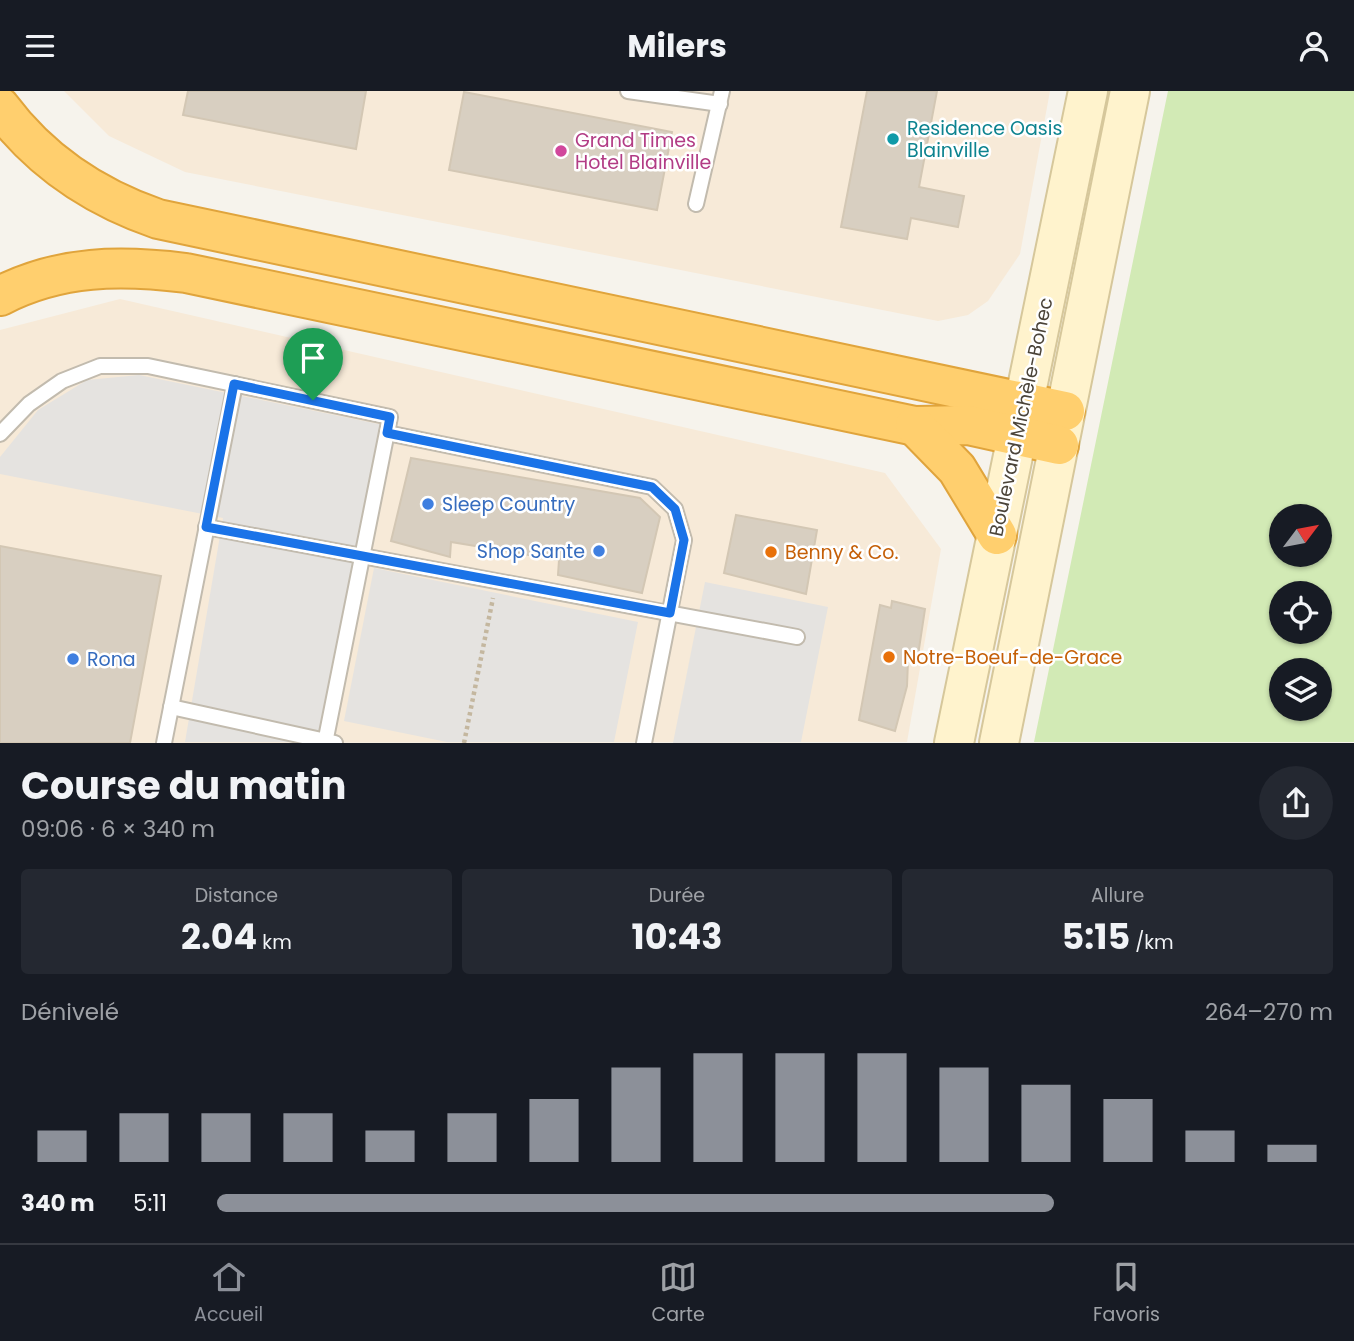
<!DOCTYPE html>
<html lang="fr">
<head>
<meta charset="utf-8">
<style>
	:root { --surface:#171b24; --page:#242831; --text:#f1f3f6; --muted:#9ea1a6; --line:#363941; --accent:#8c9099 }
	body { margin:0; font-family:Poppins,sans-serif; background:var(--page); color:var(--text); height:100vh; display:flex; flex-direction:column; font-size:26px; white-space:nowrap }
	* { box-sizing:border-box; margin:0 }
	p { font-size:23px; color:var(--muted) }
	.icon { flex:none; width:38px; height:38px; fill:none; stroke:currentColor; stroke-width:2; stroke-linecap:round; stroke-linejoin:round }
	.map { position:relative; height:652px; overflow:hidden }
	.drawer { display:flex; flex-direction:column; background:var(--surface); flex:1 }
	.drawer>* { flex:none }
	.needle { width:46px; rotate:58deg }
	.controls { position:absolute; left:1269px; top:413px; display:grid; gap:14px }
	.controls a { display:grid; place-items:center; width:63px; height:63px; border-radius:50%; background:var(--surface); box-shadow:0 2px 5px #0004; font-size:35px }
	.pin { position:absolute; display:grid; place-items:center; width:60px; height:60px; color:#fff; margin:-72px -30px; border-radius:50% 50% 50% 0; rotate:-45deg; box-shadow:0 0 7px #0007 }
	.pin .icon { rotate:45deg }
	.round { display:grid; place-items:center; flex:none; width:74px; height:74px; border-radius:37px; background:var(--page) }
	.summary { display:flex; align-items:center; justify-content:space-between; height:119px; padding:0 21px }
	h1 { font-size:38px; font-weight:700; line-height:52px }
	.figures { display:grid; grid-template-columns:repeat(3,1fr); gap:10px; height:119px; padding:7px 21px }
	.figures div { display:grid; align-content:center; border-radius:7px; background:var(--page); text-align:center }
	.figures b { font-size:35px; font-weight:700 }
	.figures small { font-size:19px; font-weight:400 }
	.figures p { font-size:19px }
	.chart { height:196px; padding:14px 21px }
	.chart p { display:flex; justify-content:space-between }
	.chart svg { width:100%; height:126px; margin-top:7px; stroke:var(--accent); stroke-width:6 }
	ul { padding:0 21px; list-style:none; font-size:23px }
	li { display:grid; grid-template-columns:112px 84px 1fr; align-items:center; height:52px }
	li i { height:18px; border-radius:9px; background:var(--accent) }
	header { display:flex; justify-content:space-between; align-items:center; height:91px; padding:0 21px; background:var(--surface); font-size:32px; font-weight:700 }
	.dock { display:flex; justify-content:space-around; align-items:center; height:98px; border-top:2px solid var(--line); background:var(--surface); font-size:19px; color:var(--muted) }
	.dock a { display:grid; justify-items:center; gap:4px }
	.dock .selected { color:var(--accent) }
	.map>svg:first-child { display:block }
</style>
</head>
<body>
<header><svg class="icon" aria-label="menu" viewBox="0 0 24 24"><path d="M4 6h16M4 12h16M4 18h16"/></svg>Milers<svg class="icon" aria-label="person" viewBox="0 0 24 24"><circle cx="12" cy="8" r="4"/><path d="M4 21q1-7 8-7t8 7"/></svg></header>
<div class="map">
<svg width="1354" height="652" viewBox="0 0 1354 652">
	<rect width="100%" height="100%" fill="#f6f3ec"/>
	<g fill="#f7ead8">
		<path d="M 64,0 L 1050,0 L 1020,163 L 988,210 L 968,224 L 938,230 L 185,81 L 109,45 Z"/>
		<path d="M 120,208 L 885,382 L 941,458 L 907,651 L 0,652 L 0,239 Z"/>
	</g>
	<path fill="#d2eab5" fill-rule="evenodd" d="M 1168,0 L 1354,0 L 1354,651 L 1034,651 ZM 1281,425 L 1320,425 L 1320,464 L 1281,464 ZM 1281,502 L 1320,502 L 1320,541 L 1281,541 ZM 1281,579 L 1320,579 L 1320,618 L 1281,618 Z"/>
	<g fill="#e5e3e0">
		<path d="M 139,284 L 388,335 L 319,651 L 185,651 L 223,427 L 0,383 L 0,366 L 38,319 L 87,289 Z"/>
		<path d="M 374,477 L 638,531 L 614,651 L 447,651 L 344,630 Z"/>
		<path d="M 705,491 L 828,516 L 801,651 L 673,652 Z"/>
	</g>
	<g fill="#d8cfc1" stroke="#d3c7b4" stroke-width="2">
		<path d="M 188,0 L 366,0 L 356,58 L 183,24 Z"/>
		<path d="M 867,0 L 937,0 L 919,96 L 964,105 L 958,136 L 911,127 L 907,148 L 841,136 Z"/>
		<path d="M 464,1 L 672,41 L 657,119 L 449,79 Z"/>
		<path d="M 411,367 L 640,407 L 660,426 L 642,502 L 558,484 L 559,469 L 451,451 L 450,466 L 391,450 Z"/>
		<path d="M 736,424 L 817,439 L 806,503 L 724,482 Z"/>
		<path d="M 0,455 L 161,485 L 130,652 L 0,652 Z"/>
		<path d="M 892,510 L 925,518 L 917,571 L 908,570 L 907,595 L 895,640 L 859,629 L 880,514 L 891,517 Z"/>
	</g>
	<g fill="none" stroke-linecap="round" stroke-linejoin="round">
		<defs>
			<g id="lane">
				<path d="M 628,0 L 720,13"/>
				<path d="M 696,113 L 722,0"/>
				<path d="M 387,342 L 652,396 L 675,418 L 684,449 L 644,652"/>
				<path d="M 0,343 L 29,313 L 62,290 L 100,275 L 148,275 L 390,326 L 325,652"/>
				<path d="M 206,436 L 797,546"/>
				<path d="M 171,616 L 335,652"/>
				<path d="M 164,652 L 235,293"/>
			</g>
			<g id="secondary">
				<path d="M 954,652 L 1088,0"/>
				<path d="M 999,652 L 1130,0"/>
			</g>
			<g id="highway">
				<path d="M 0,16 C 41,71 94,106 158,128 L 1065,320"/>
				<path d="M 0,205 C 60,174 121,174 186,182 L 915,335 L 968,334 L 1059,354"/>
				<path d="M 915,335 L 957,378 L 997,444"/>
			</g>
		</defs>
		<use href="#lane" stroke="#c2bbae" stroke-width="18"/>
		<use href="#secondary" stroke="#d6c79b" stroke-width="42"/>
		<use href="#highway" stroke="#e0a43c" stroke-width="42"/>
		<path stroke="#c4b79f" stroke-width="4.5" stroke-dasharray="3.5 3.5" stroke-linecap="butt" d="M 464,652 L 493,507"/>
		<use href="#lane" stroke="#fff" stroke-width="14"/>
		<use href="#secondary" stroke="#fff3cd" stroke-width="38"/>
		<use href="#highway" stroke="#ffcf6e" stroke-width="38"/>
	</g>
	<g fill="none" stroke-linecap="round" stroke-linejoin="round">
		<defs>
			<path id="route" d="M 234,293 L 390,326 L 387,342 L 652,396 L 675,418 L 684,449 L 670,522 L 206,436 Z"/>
		</defs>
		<use href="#route" stroke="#fff" stroke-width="14"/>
		<use href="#route" stroke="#1a73e8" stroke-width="9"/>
	</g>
	<circle fill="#0f9aa8" stroke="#fff" stroke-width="2.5" cx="893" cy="48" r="7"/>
	<circle fill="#d1479c" stroke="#fff" stroke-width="2.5" cx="561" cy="60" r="7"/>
	<g fill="#3f7fe0" stroke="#fff" stroke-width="2.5">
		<circle cx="428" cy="413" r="7"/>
		<circle cx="599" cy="460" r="7"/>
		<circle cx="73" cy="568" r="7"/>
	</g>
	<g fill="#e8710a" stroke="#fff" stroke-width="2.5">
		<circle cx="771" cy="461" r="7"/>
		<circle cx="889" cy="566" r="7"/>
	</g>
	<g text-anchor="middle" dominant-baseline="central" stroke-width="5" stroke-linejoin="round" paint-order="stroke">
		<g font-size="19" fill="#0d838f" stroke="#fff" text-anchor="start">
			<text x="907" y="37">Residence Oasis<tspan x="907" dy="22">Blainville</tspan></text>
		</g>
		<g font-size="19" fill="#b23c85" stroke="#fff" text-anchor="start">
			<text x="575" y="49">Grand Times<tspan x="575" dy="22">Hotel Blainville</tspan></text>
		</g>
		<g font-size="19" fill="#4b4439" stroke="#fff">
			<text transform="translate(1021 326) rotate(-78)">Boulevard Michèle-Bohec</text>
		</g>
		<g font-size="19" fill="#366cbe" stroke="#fff" text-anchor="start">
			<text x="442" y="413">Sleep Country</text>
			<text x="585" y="460" text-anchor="end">Shop Sante</text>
			<text x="87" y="568">Rona</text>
		</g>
		<g font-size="19" fill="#c56008" stroke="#fff" text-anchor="start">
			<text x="785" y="461">Benny &amp; Co.</text>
			<text x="903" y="566">Notre-Boeuf-de-Grace</text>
		</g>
	</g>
</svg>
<div class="controls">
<a><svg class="needle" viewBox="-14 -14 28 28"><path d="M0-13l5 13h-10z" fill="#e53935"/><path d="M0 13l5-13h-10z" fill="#9ea1a6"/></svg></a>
<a><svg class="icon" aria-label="locate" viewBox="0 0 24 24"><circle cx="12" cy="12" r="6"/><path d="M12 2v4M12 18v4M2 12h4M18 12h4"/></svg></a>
<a><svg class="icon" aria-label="layers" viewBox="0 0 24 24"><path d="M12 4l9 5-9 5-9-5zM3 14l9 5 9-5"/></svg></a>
</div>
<div class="pin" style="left:313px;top:309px;background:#1e9e55"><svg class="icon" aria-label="arrive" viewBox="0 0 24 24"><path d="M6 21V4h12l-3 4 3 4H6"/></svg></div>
</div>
<section class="drawer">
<div class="summary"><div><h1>Course du matin</h1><p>09:06 · 6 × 340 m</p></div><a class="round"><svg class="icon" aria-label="share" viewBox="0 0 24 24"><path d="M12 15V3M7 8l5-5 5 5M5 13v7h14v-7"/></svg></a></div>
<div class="figures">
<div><p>Distance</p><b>2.04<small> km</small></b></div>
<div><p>Durée</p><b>10:43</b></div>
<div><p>Allure</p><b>5:15<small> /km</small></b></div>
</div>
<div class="chart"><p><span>Dénivelé</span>264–270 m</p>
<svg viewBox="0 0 160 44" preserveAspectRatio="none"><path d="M5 44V33M15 44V27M25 44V27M35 44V27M45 44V33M55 44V27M65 44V22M75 44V11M85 44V6M95 44V6M105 44V6M115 44V11M125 44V17M135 44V22M145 44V33M155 44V38"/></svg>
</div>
<ul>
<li><b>340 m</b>5:11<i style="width:75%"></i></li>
</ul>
</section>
<nav class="dock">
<a class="selected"><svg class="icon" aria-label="home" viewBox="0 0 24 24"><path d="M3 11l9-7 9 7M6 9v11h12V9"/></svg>Accueil</a>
<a><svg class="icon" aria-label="map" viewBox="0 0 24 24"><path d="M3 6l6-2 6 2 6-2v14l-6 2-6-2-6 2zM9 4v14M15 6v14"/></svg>Carte</a>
<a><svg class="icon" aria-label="saved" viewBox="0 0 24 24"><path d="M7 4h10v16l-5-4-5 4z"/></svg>Favoris</a>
</nav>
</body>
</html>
